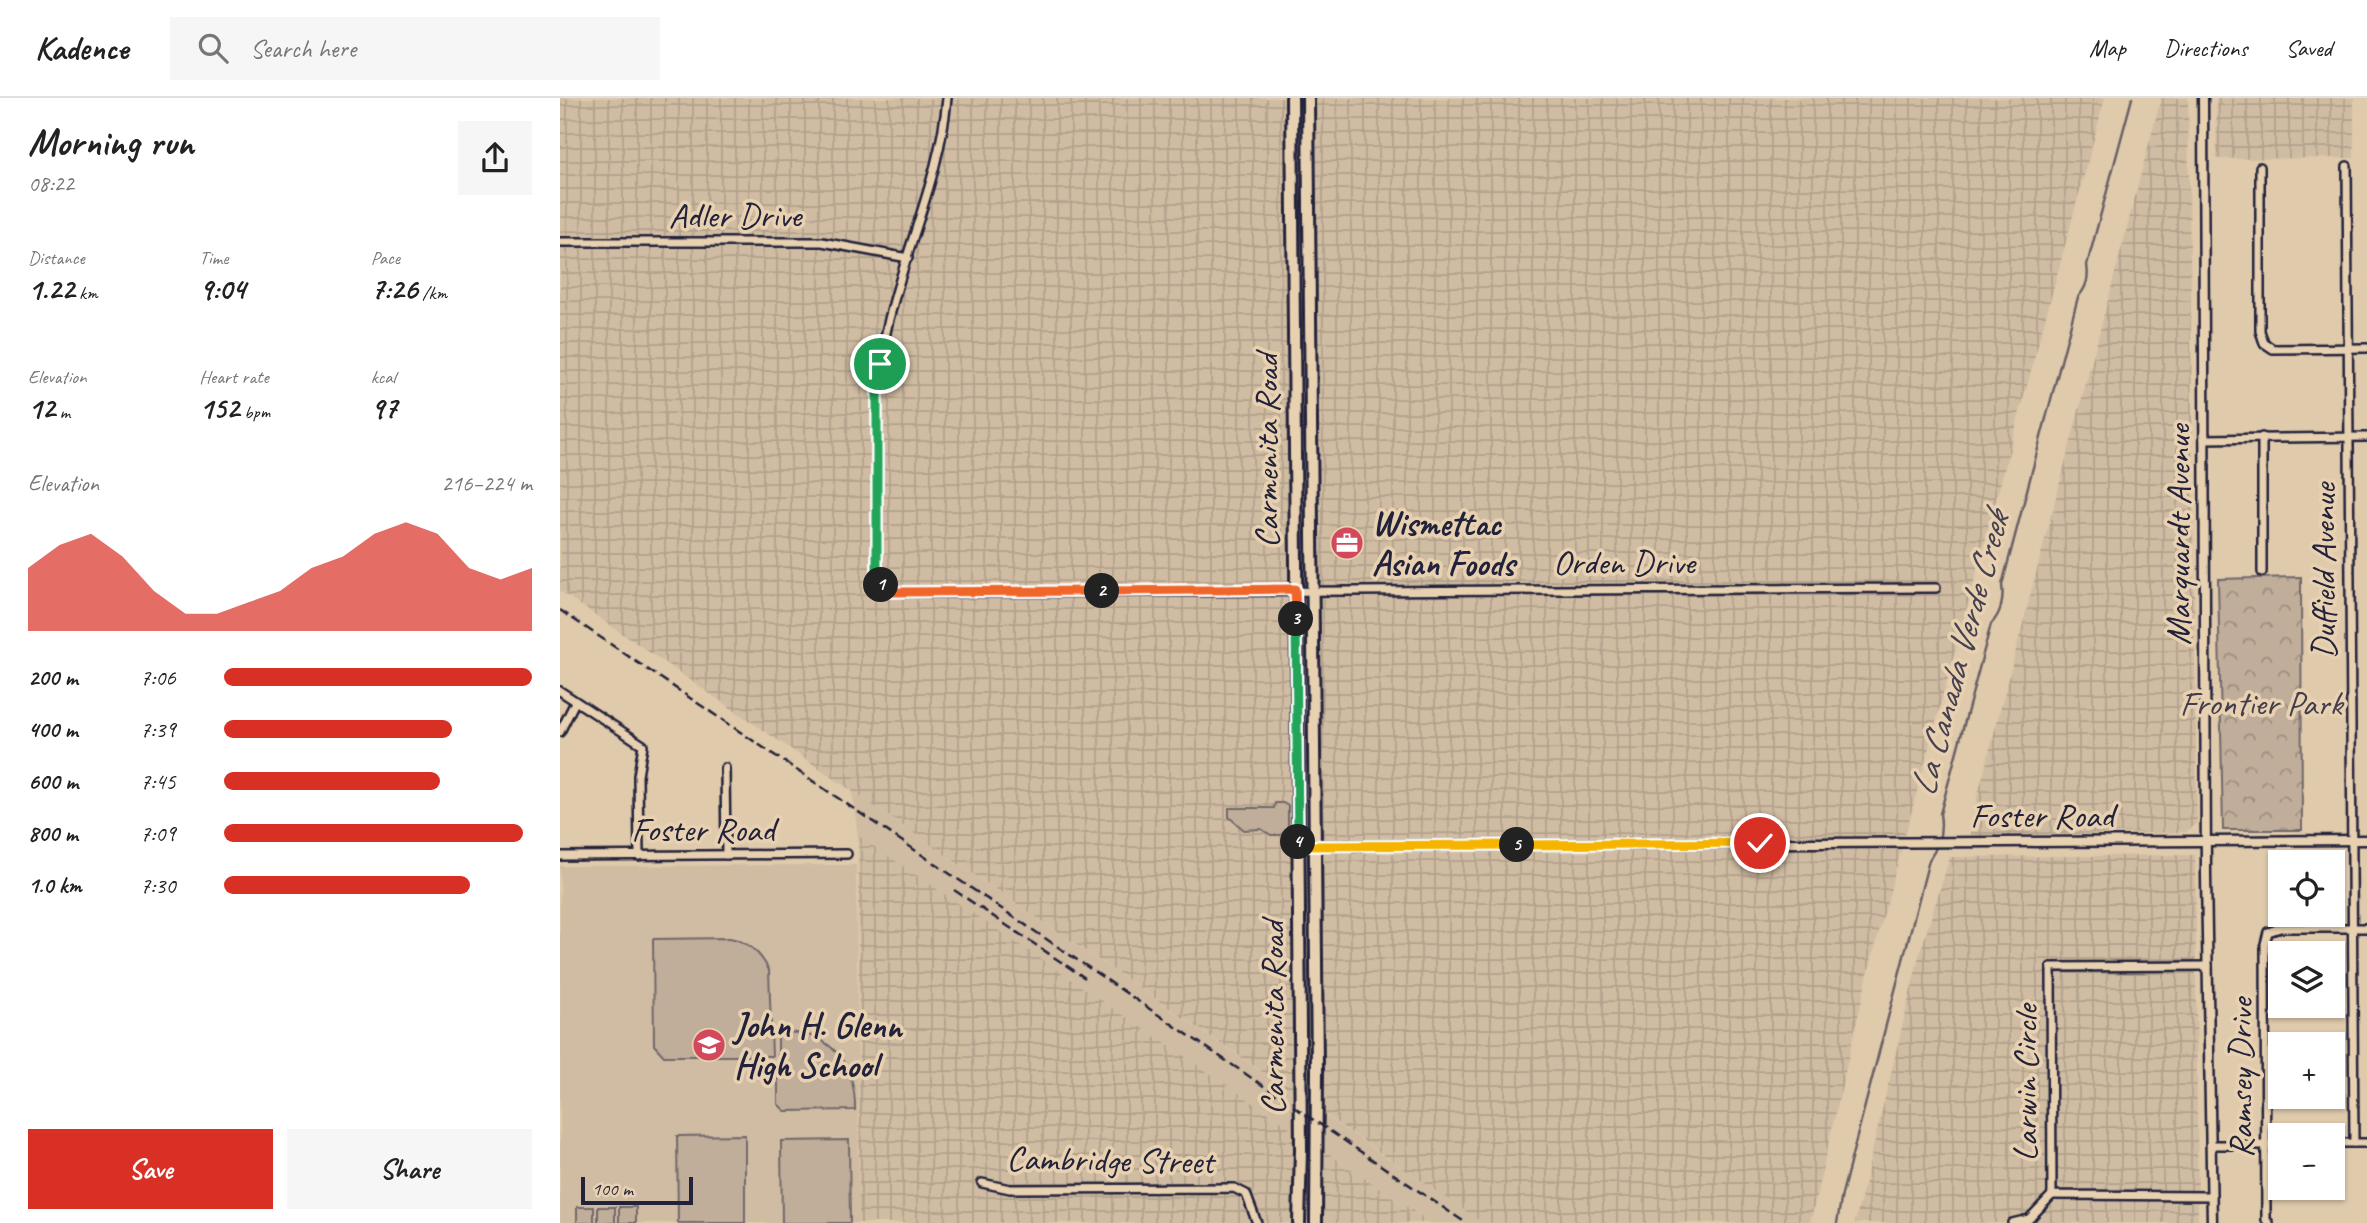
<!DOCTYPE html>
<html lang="en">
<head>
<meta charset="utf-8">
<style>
	:root { --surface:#fff; --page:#f6f6f6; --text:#222; --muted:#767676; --line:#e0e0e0; --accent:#d93025 }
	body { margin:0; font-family:Caveat,sans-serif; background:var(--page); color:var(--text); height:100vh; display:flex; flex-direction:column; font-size:26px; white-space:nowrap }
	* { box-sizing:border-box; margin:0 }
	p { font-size:23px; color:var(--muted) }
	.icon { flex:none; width:38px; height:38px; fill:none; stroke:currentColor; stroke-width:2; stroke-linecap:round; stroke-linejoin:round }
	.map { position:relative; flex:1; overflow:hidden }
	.sheet { display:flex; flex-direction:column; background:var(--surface); width:560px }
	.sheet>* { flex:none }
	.controls { position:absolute; left:1708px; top:752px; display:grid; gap:14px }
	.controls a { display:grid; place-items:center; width:77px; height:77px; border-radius:0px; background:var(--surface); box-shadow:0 2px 5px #0004; font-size:35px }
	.scale { position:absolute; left:21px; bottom:18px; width:112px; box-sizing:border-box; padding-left:7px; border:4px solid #22223b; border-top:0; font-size:19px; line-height:24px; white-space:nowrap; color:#22223b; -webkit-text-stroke:5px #e8d1b1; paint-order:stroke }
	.pin { position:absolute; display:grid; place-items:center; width:60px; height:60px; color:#fff; margin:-30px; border:4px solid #fff; border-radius:50%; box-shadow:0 2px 7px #0007 }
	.km { position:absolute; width:35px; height:35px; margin:-18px; border-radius:50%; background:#222; color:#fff; font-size:19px; line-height:35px; text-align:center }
	.round { display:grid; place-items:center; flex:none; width:74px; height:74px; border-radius:0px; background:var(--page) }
	.headline { display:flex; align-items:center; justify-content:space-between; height:119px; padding:0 28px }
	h1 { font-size:38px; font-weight:800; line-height:52px }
	.figures { display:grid; grid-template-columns:repeat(3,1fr); gap:10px; height:119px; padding:7px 28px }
	.figures div { display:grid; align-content:center }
	.figures b { font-size:30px; font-weight:800 }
	.figures small { font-size:19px; font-weight:400 }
	.figures p { font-size:19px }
	.chart { height:196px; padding:14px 28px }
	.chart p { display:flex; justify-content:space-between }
	.chart svg { width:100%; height:126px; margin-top:7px; fill:var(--accent); opacity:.7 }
	.cta { display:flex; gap:14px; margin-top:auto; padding:14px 28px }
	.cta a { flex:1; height:80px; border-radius:0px; background:var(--accent); color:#fff; font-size:28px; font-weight:800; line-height:80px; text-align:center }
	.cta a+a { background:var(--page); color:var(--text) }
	ul { padding:0 28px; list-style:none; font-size:23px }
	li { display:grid; grid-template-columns:112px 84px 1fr; align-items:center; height:52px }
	li i { height:18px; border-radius:9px; background:var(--accent) }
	header { display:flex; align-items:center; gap:42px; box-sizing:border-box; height:98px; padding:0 35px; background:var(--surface); border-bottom:2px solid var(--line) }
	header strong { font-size:33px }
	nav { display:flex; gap:38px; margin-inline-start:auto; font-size:24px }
	.search { width:490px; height:63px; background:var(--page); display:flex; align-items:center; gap:18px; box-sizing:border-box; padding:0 24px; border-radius:0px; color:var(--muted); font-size:26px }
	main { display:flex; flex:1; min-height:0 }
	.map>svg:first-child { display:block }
</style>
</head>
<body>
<header>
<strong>Kadence</strong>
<div class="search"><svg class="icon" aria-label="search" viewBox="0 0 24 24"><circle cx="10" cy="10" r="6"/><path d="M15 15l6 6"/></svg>Search here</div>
<nav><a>Map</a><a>Directions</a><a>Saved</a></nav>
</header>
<main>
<section class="sheet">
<div class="headline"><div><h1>Morning run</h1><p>08:22</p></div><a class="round"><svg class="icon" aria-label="share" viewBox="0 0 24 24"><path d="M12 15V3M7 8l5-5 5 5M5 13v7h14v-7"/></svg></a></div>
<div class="figures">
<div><p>Distance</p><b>1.22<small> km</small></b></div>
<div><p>Time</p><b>9:04</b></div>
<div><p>Pace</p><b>7:26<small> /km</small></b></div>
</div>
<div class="figures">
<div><p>Elevation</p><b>12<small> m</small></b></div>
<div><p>Heart rate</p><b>152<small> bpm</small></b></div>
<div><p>kcal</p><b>97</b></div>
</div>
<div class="chart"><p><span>Elevation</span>216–224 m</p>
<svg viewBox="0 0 160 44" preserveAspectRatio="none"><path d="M0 44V22L10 14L20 10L30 18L40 30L50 38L60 38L70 34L80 30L90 22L100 18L110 10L120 6L130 10L140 22L150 26L160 22V44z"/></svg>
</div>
<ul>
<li><b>200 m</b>7:06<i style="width:100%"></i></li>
<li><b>400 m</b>7:39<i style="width:74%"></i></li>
<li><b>600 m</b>7:45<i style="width:70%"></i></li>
<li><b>800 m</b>7:09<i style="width:97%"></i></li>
<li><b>1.0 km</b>7:30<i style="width:80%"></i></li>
</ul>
<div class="cta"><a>Save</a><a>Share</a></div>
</section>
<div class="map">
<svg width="1807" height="1125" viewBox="0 0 1807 1125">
	<defs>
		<pattern id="industrial-grid" width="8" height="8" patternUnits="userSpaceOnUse" patternTransform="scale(1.75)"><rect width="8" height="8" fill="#d0bca2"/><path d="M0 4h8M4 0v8" fill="none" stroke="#b2a18c"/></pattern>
		<pattern id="forest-crowns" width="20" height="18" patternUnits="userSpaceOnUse" patternTransform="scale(1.75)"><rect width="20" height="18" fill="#c0ae9a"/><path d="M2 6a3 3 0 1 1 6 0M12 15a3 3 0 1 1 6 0" fill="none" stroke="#9c8d7f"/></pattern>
	</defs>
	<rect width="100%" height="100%" fill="#e0caac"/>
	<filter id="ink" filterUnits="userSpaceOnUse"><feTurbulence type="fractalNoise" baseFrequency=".0143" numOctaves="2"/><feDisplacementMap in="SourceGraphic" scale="14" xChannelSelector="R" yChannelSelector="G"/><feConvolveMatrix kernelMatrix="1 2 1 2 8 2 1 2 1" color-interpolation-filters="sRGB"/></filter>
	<g filter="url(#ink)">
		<g fill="#d0bca2">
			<path d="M 292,693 L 827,1060 L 925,1125 L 871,1125 L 298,739 Z"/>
			<path d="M 296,767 L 299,1125 L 0,1125 L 0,768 Z"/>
		</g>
		<g fill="url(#industrial-grid)">
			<path d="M 0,0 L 1545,0 L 1310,867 L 1250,1125 L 923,1125 L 0,493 Z"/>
			<path d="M 1601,0 L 1628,0 L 1637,725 L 1626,734 L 1411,738 L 1411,723 Z"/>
			<path d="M 1656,0 L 1794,0 L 1794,60 L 1657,61 Z"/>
			<path d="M 298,739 L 300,739 L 871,1125 L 299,1125 Z"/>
			<path d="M 1635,757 L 1638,1125 L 1295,1125 L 1359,858 L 1390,759 Z"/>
		</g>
		<g fill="#c0ae9a" stroke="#71686a" stroke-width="2">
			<path d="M 715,705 L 723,705 L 728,708 L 728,729 L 721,737 L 711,737 L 701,731 L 684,732 L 669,719 L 669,710 L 714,710 Z"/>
			<path d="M 170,840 C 189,844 200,855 209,872 L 212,958 L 104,958 L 94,947 L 93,841 Z"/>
			<path d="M 218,935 C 269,930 296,965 295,1012 L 225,1013 L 218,1006 Z"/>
			<path d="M 185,1037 L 185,1125 L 118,1125 L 117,1038 Z"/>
			<path d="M 289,1042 L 290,1125 L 222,1125 L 221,1043 Z"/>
			<rect x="17" y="1109" width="17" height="16"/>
			<rect x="38" y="1109" width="17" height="16"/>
			<rect x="59" y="1109" width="17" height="16"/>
		</g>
		<path fill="url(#forest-crowns)" stroke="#71686a" stroke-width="2" d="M 1741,479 L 1742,732 L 1663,732 L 1658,481 Z"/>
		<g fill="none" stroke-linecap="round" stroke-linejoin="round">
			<path stroke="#696065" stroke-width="2.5" d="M 1277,1125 L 1282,1096 L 1369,762 C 1379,748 1383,733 1380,716 L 1431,526 C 1441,516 1444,501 1442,487 L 1518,199 C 1527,189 1529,180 1527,167 L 1572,0"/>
			<defs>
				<g id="minor">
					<path d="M 387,0 C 381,72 350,140 332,210 C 324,238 320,266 317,295 L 317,477 C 319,486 323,490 331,494 L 388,495 L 1376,490"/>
					<path d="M 1787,68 L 1794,1045"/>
					<path d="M 1700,69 L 1700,233 L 1704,245 L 1713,251 L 1807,250"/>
					<path d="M 0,144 L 262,144 L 348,160"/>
					<path d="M 1702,339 L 1702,474"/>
					<path d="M 1644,341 L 1807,339"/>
					<path d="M 0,593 L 83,647 L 78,678 L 79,758"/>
					<path d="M 0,634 L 15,604"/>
					<path d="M 165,670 L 166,757"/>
					<path d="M 0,758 L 287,756"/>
					<path d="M 1648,868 L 1491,869 L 1492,1097 L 1652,1098"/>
					<path d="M 1773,1045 L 1807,1045"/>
					<path d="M 1651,1047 L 1720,1047"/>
					<path d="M 422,1085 L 450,1091 L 674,1090 L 686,1096 L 697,1125"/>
					<path d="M 1452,1125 L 1469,1121 L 1492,1097"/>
					<path d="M 1709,1125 L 1706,1122 L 1705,846 L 1708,834 L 1720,830 L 1807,830"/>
				</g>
				<g id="tertiary">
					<path d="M 1643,0 L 1646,778 L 1652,1125"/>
					<path d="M 738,748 L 1807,742"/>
				</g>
				<g id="primary">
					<path d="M 732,0 L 741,1052 L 739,1125"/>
					<path d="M 748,0 L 757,972 L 756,1125"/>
				</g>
			</defs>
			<use href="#minor" stroke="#22223b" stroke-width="12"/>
			<use href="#tertiary" stroke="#22223b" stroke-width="13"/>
			<use href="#primary" stroke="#22223b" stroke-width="16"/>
			<use href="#minor" stroke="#e8d1b1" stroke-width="7"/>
			<use href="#tertiary" stroke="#e8d1b1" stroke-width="8"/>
			<use href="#primary" stroke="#e8d1b1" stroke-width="10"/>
			<g stroke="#22223b" stroke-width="2.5" stroke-dasharray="10 5" stroke-linecap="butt">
				<path d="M 0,512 L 906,1125"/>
				<path d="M 394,792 L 525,880"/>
			</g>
		</g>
	</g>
	<g fill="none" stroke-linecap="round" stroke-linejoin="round" filter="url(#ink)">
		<defs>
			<path id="split-1" d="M 320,266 L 317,295 L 317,477 L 321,487"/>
			<path id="split-2" d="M 321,487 L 331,494 L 542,493"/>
			<path id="split-3" d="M 542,493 L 735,491 L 736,521"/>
			<path id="split-4" d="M 736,521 L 738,744"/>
			<path id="split-5" d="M 738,744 L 738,748 L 957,747"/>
			<path id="split-6" d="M 957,747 L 1200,745"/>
		</defs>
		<use href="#split-1" stroke="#fff" stroke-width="14"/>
		<use href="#split-2" stroke="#fff" stroke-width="14"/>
		<use href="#split-3" stroke="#fff" stroke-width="14"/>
		<use href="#split-4" stroke="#fff" stroke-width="14"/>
		<use href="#split-5" stroke="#fff" stroke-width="14"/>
		<use href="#split-6" stroke="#fff" stroke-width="14"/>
		<use href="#split-1" stroke="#22a559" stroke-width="9"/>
		<use href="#split-2" stroke="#f0652b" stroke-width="9"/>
		<use href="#split-3" stroke="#f0652b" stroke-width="9"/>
		<use href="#split-4" stroke="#22a559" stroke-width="9"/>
		<use href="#split-5" stroke="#f5b400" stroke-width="9"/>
		<use href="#split-6" stroke="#f5b400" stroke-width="9"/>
	</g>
	<defs>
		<symbol id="office-disc" viewBox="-11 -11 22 22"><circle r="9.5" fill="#d1495b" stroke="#e8d1b1"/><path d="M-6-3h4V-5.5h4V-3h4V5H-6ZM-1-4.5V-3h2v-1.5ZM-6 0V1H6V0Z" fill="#fff"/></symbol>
		<symbol id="school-disc" viewBox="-11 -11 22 22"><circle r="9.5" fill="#d1495b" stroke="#e8d1b1"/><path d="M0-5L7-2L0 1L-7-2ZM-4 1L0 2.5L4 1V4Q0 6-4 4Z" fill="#fff"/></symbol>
	</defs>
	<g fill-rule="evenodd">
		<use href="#office-disc" x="768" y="426" width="38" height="38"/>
		<use href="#school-disc" x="130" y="928" width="38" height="38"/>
	</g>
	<g text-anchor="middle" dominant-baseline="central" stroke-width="7" stroke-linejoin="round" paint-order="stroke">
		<g font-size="35" fill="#22223b" stroke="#e8d1b1">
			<text x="175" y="117">Adler Drive</text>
			<text transform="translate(706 353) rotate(-90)">Carmenita Road</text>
			<text transform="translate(1618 437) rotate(-90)">Marquardt Avenue</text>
			<text x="1064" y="464">Orden Drive</text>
			<text transform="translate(1763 473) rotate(-90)">Duffield Avenue</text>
			<text x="1482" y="717">Foster Road</text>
			<text x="143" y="731">Foster Road</text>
			<text transform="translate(712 920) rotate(-90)">Carmenita Road</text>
			<text transform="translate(1680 980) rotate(-90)">Ramsey Drive</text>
			<text transform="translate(1465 985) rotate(-90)">Larwin Circle</text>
			<text transform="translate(550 1062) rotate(1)">Cambridge Street</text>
		</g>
		<g font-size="35" font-weight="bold" fill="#22223b" stroke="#e8d1b1" text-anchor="start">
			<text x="812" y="425">Wismettac<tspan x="812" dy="40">Asian Foods</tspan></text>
			<text x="174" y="927">John H. Glenn<tspan x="174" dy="40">High School</tspan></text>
		</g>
		<g font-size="35" fill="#423e4e" stroke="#e8d1b1">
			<text x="1701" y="605">Frontier Park</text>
		</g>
		<g font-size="37" font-style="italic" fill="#454150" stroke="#e8d1b1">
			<text transform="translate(1399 556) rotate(-75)">La Canada Verde Creek</text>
		</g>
	</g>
</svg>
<div class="controls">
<a><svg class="icon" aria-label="locate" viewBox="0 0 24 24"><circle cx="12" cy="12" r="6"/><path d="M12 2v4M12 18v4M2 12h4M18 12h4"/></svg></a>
<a><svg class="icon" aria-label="layers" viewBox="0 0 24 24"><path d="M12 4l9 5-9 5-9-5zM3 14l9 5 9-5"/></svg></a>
<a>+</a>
<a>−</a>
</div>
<div class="scale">100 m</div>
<div class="pin" style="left:320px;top:266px;background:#1e9e55"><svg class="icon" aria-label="arrive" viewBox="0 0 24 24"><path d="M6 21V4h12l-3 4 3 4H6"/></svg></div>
<div class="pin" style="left:1200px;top:745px;background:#d93025"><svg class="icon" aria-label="check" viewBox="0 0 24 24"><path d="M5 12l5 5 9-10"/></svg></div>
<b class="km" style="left:321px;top:487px">1</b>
<b class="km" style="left:542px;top:493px">2</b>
<b class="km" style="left:736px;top:521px">3</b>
<b class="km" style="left:738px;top:744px">4</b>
<b class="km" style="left:957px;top:747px">5</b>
</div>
</main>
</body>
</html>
